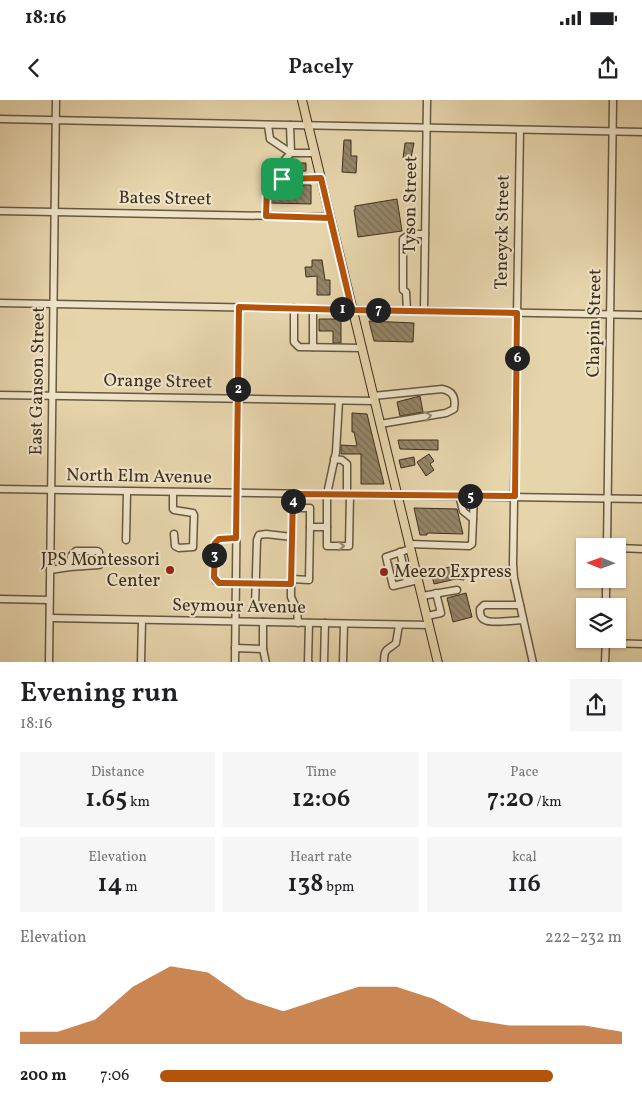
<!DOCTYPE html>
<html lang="en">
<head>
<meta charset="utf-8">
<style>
	:root { --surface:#fff; --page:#f6f6f6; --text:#202124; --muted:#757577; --accent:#b45309 }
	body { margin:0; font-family:Vollkorn,serif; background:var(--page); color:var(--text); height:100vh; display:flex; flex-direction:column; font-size:19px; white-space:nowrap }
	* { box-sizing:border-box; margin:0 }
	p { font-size:16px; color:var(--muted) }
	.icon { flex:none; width:28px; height:28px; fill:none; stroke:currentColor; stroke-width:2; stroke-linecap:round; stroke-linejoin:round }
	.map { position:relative; height:562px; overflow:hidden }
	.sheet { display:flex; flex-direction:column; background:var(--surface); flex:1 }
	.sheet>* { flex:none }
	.needle { width:32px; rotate:271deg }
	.fabs { position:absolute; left:576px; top:438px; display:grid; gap:10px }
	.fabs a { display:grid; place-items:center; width:50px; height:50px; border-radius:0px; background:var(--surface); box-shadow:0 1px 4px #0004; font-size:25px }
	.pin { position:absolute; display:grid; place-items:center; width:42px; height:42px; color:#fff; margin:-21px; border-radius:10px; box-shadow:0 2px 8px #0006 }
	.km { position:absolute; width:25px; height:25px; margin:-12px; border-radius:50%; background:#222; color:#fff; font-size:14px; line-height:25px; text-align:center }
	.round { display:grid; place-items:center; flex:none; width:52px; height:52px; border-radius:0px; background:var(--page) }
	.summary { display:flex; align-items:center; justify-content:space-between; height:85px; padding:0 20px }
	h1 { font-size:28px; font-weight:600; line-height:38px }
	.metrics { display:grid; grid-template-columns:repeat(3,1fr); gap:8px; height:85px; padding:5px 20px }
	.metrics div { display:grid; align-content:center; border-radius:0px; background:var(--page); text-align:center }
	.metrics b { font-size:25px; font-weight:600 }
	.metrics small { font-size:14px; font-weight:400 }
	.metrics p { font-size:14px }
	.chart { height:140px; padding:10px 20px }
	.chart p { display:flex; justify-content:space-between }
	.chart svg { width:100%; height:90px; margin-top:5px; fill:var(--accent); opacity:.7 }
	ul { padding:0 20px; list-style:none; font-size:16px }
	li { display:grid; grid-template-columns:80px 60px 1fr; align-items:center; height:38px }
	li i { height:12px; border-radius:6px; background:var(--accent) }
	.status { display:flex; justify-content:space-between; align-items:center; height:35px; padding:0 25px; background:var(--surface); direction:ltr }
	.status svg { height:14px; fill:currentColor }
	header { display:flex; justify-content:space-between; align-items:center; height:65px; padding:0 20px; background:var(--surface); font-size:22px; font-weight:600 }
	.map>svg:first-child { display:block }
</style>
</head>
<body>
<div class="status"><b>18:16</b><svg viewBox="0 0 49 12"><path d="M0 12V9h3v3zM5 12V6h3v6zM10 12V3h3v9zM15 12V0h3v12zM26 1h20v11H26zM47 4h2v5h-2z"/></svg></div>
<header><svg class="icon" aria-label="back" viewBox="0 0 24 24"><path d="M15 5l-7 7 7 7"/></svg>Pacely<svg class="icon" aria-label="share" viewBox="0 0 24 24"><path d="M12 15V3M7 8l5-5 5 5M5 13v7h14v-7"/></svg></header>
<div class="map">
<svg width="642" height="563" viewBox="0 0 642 563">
	<defs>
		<pattern id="building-back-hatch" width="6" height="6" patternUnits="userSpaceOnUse" patternTransform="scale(1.25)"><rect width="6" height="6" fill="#958567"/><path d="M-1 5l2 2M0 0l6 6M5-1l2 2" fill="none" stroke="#7b6d54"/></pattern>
	</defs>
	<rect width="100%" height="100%" fill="#e6d4ab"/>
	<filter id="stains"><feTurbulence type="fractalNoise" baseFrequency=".004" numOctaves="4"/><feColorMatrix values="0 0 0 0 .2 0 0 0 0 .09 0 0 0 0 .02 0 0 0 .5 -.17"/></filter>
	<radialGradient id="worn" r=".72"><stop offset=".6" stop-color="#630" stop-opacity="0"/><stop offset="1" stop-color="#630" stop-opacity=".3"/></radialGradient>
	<g fill="url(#building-back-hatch)" stroke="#3d2f1e">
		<path d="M 344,40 L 351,40 L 351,56 L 357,56 L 356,73 L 342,72 Z"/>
		<path d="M 405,43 L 414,43 L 411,58 L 403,58 Z"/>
		<path d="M 289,63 L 306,63 L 306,71 L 286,71 Z"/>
		<path d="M 281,85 L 311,85 L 311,104 L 271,103 L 272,88 Z"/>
		<path d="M 397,99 L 402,131 L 358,137 L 354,110 L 355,110 L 355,106 Z"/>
		<path d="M 312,160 L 322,160 L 325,180 L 330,180 L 330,195 L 317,195 L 317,176 L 306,177 L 305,167 L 312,167 Z"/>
		<path d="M 319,219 L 341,219 L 341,243 L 333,243 L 333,231 L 319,231 Z"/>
		<path d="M 369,221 L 414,223 L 413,242 L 374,241 Z"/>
		<path d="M 420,296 L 423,312 L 400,316 L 397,302 Z"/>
		<path d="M 352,313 L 367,314 L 384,384 L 361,384 L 361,354 L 341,354 L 341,345 L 357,346 L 354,332 L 352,332 Z"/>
		<path d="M 398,340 L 438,340 L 438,350 L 400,349 Z"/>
		<path d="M 429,354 L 434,361 L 430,364 L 434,370 L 426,376 L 417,362 Z"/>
		<path d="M 414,357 L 415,365 L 401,368 L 399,360 Z"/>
		<path d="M 414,408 L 457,409 L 463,434 L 427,433 L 427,435 L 420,435 Z"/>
		<path d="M 453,466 L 465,467 L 464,480 L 456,479 L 434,484 L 431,472 Z"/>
		<path d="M 466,493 L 472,517 L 453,522 L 447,498 Z"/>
	</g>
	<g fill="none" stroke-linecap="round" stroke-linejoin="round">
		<path stroke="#c4b38f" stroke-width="6" stroke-dasharray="6 3" stroke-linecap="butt" d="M 394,462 L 399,480"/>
		<defs>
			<g id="minor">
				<path d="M 0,19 L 642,32"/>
				<path d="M 268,25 L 270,39 L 291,53 L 314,53"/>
				<path d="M 290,25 L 291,53 C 283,61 277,67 283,79 L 321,78"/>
				<path d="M 520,30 L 513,464 L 514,478 L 533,563"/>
				<path d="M 0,111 L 330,117"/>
				<path d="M 266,116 L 267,87 L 269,83 L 283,79"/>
				<path d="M 0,203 L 642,215"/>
				<path d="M 294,208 L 294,242 L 299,247 L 362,248"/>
				<path d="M 407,210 L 406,192 L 403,190 L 403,139 L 410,134 L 425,134"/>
				<path d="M 424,211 L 427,0"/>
				<path d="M 313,247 L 313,209"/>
				<path d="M 0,295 L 375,301"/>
				<path d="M 373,296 L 442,289 C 453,291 456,298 454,309 L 446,313 L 380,324"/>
				<path d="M 339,301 L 336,352 L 327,394 L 327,446 L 349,446 L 350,394"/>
				<path d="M 334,359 L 342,360 L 347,364 L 347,394"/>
				<path d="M 0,389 L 642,399"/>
				<path d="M 173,392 L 173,409 L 174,410 L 193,413 L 194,415 L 193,447 L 179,448 L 175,446 L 174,434"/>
				<path d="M 459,395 L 463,411 L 473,419"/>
				<path d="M 293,408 L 310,408 L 310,427 L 327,427"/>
				<path d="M 236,438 L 219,439 L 215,443 L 214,477 L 216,481 L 223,483 L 291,484 L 293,394"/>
				<path d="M 126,440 L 127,392"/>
				<path d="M 409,444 L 469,446 L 472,444 L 474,396"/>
				<path d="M 607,446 L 613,0"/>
				<path d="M 618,448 L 642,449"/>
				<path d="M 410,449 L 386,457 L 393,486 L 418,480"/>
				<path d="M 400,452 L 407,482"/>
				<path d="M 50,470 L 70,467 L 99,465 L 99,452 L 97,451 L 76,451 L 71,456 L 70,467"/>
				<path d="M 292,479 L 309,480 L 310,427"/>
				<path d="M 291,484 L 291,497 L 297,510 L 298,523"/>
				<path d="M 422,496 L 457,490"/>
				<path d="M 0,499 L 49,500"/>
				<path d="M 520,505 L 484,505 L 480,509 C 480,514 480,518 485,520 C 491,524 515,520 523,520"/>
				<path d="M 606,506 L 606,479"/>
				<path d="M 255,507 L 257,440 L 259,435 L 266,434 L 292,437"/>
				<path d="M 427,516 L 441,513 L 436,493"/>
				<path d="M 50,518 L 429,525"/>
				<path d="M 263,522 L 263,549 L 266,563"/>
				<path d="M 309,523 L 308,562 L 309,563"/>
				<path d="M 606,543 L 642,544"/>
				<path d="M 235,548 L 263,549"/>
				<path d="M 49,563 L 56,0"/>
				<path d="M 141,563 L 142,520"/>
				<path d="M 235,563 L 239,207"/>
				<path d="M 324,563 L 325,523"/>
				<path d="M 343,563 L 344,524"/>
				<path d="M 384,563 C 384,547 387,551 396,543 L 399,525"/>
				<path d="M 605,563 L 606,539"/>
			</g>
			<path id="major" d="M 302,0 L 438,563"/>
		</defs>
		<use href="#minor" stroke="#675841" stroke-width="9"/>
		<use href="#major" stroke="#3d2f1e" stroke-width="10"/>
		<use href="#minor" stroke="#efe3c8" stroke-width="6"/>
		<use href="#major" stroke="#e6d4ab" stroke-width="8"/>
	</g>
	<defs><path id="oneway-chevron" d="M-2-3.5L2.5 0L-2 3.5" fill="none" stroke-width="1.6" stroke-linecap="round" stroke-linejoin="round" transform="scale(1.25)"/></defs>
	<g stroke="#968973">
		<use href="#oneway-chevron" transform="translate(428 316) rotate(-11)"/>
		<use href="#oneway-chevron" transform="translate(341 446) rotate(-2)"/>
	</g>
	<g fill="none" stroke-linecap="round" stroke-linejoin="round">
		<defs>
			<path id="route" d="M 282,79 L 321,78 L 352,210 L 239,207 L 236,438 L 219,439 L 215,443 L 214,477 L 219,483 L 223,483 L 291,484 L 293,394 L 515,396 L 517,213 L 352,210 L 330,118 L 266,116 L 267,87 L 268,83 L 282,79"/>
		</defs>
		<use href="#route" stroke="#fff" stroke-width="10"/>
		<use href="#route" stroke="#b45309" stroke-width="6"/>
	</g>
	<g fill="#8f2418" stroke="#efe3c8" stroke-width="2">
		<circle cx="170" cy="470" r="5"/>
		<circle cx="384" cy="472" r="5"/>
	</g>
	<g text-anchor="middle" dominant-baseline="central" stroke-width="4.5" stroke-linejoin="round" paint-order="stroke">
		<g font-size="18" fill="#3d2f1e" stroke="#efe3c8">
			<text transform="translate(165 99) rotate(1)">Bates Street</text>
			<text transform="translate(411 105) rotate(-89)">Tyson Street</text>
			<text transform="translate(503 132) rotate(-89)">Teneyck Street</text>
			<text transform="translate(595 223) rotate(-89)">Chapin Street</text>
			<text transform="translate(38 281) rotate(-89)">East Ganson Street</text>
			<text transform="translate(158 282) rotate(1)">Orange Street</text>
			<text transform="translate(139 377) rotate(1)">North Elm Avenue</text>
			<text transform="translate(239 507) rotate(1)">Seymour Avenue</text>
		</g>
		<g font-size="18" fill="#3d2f1e" stroke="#efe3c8" text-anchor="end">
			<text x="160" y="460">JPS Montessori<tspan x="160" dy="21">Center</tspan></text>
			<text x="394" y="472" text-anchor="start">Meezo Express</text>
		</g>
	</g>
	<rect width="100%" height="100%" filter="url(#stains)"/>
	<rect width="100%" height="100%" fill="url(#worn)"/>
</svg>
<div class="fabs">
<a><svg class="needle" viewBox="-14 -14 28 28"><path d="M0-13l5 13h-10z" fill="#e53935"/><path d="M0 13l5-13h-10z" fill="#757577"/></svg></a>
<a><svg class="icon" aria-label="layers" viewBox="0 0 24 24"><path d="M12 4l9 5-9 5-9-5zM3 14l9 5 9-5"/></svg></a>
</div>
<div class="pin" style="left:282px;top:79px;background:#1e9e55"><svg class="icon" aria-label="arrive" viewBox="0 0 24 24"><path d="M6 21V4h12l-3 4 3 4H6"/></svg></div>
<b class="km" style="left:342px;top:209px">1</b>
<b class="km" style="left:238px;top:289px">2</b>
<b class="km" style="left:214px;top:455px">3</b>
<b class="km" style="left:293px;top:401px">4</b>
<b class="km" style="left:470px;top:396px">5</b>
<b class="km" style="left:517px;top:258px">6</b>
<b class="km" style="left:378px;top:210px">7</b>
</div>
<section class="sheet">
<div class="summary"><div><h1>Evening run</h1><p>18:16</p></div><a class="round"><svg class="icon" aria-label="share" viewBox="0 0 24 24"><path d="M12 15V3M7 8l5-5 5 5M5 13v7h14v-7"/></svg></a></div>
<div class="metrics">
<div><p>Distance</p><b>1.65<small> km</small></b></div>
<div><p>Time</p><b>12:06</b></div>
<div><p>Pace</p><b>7:20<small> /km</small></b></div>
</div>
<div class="metrics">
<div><p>Elevation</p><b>14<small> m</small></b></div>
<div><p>Heart rate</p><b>138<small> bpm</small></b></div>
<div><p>kcal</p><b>116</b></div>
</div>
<div class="chart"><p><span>Elevation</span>222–232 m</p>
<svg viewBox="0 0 160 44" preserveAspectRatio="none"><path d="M0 44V38L10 38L20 32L30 16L40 6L50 9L60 22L70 28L80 22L90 16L100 16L110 22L120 32L130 35L140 35L150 35L160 38V44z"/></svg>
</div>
<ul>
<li><b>200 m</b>7:06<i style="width:85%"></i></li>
</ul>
</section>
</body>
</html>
